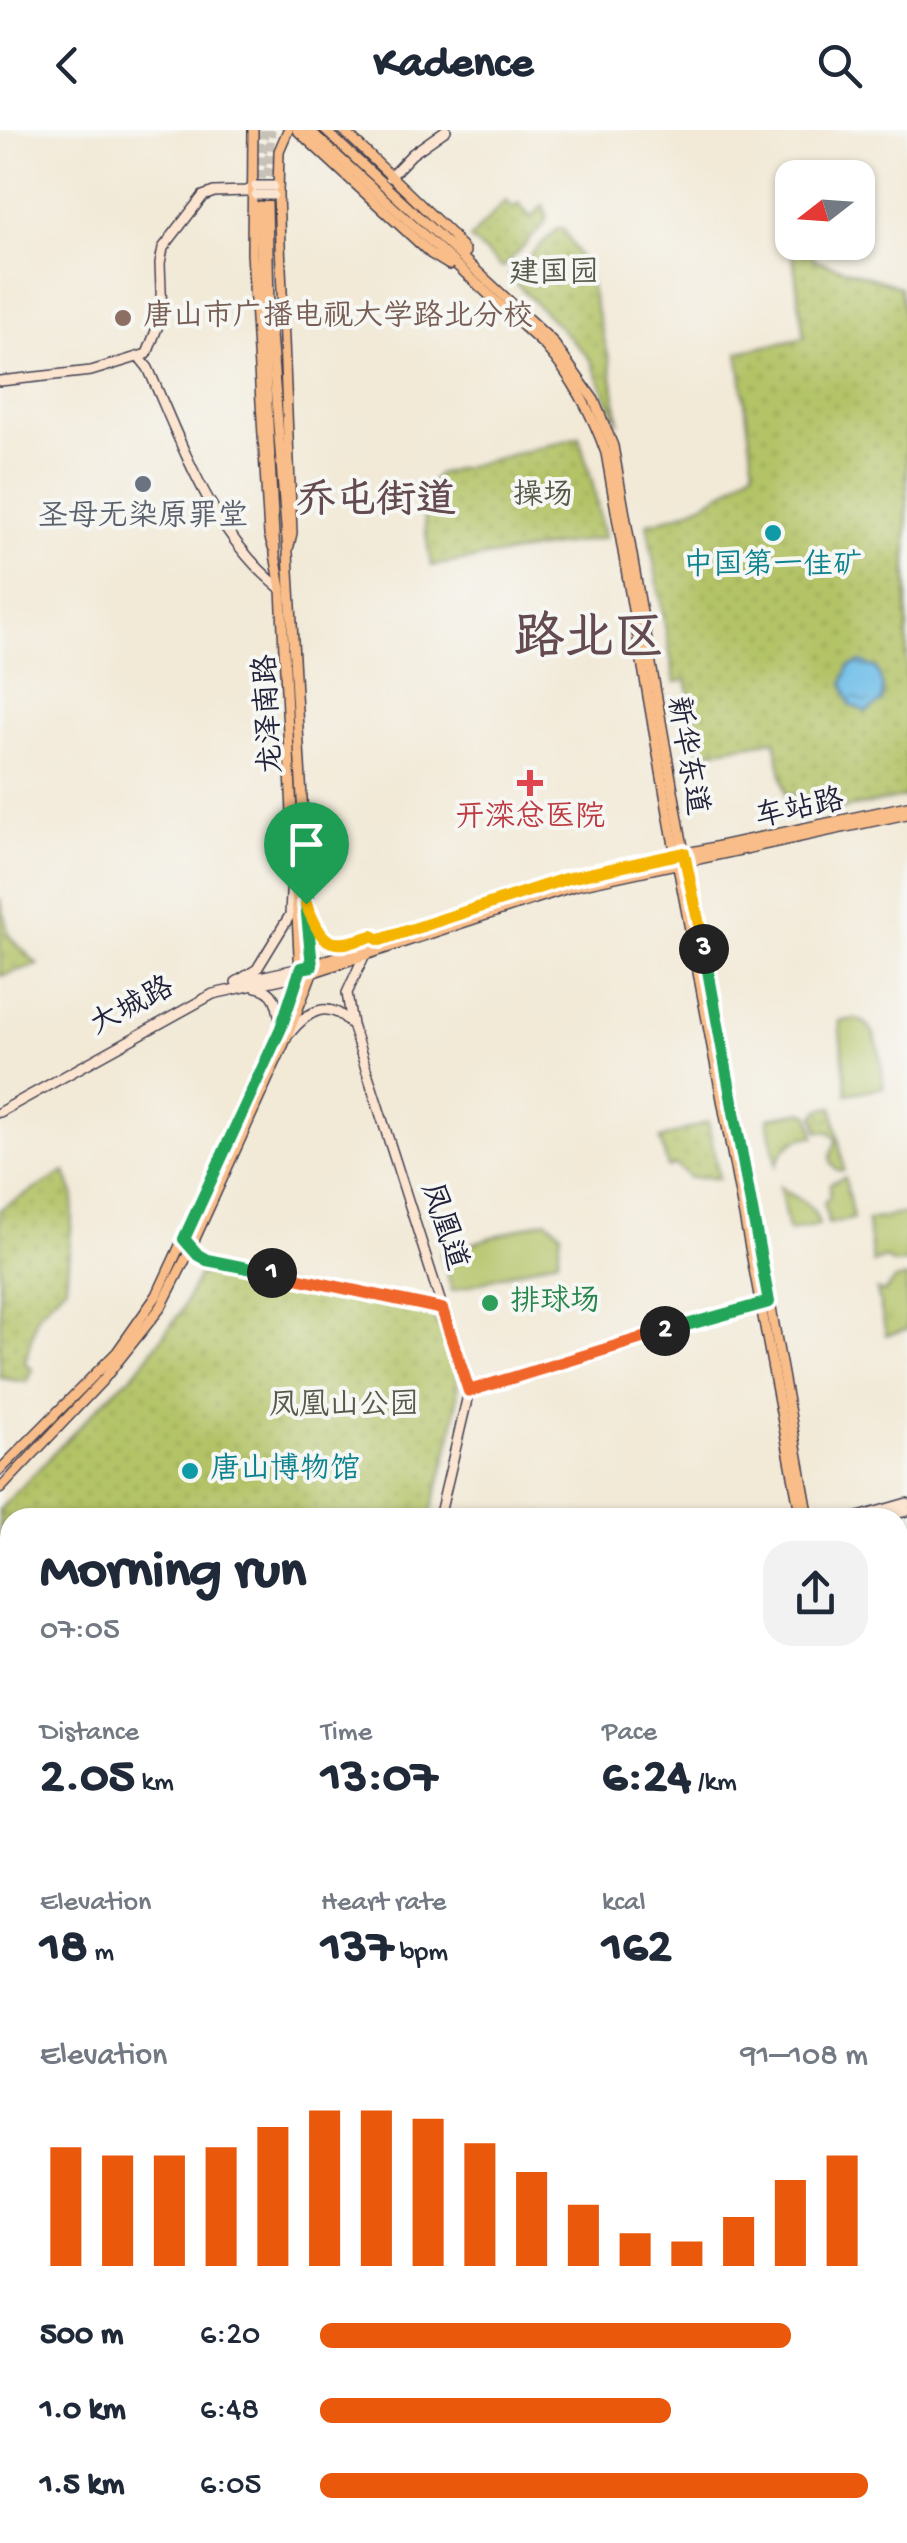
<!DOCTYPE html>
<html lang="en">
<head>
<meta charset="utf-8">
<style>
	:root { --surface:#fff; --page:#f2f2f3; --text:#1f2937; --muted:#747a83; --accent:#ea580c }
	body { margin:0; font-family:"Gochi Hand","LXGW WenKai TC",sans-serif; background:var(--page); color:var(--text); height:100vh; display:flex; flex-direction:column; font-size:38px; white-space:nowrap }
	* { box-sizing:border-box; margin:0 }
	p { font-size:32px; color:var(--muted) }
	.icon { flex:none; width:55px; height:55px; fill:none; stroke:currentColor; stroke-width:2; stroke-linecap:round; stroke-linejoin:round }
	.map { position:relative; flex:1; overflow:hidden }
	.drawer { position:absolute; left:0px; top:1378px; width:908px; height:1038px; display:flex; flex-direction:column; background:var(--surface); border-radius:30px 30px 0 0; box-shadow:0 2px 8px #0004 }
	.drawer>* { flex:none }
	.needle { width:65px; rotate:253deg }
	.fabs { position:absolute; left:775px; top:30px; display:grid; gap:20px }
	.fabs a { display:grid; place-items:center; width:100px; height:100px; border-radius:20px; background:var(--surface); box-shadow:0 2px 8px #0004; font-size:50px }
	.pin { position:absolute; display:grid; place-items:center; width:85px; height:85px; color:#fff; margin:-102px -42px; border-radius:50% 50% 50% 0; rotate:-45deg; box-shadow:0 0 10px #0007 }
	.pin .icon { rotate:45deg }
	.km { position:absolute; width:50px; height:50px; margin:-25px; border-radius:50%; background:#222; color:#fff; font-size:28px; line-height:50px; text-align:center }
	.round { display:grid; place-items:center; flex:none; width:105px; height:105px; border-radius:30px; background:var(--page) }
	.summary { display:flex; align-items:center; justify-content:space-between; height:170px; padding:0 40px }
	h1 { font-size:55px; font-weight:800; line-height:75px }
	.metrics { display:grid; grid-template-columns:repeat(3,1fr); gap:15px; height:170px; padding:10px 40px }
	.metrics div { display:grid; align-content:center }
	.metrics b { font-size:50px; font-weight:800 }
	.metrics small { font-size:28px; font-weight:400 }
	.metrics p { font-size:28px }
	.chart { height:280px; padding:20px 40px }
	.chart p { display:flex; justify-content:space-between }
	.chart svg { width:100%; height:180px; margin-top:10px; stroke:var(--accent); stroke-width:6 }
	ul { padding:0 40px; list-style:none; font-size:32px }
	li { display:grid; grid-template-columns:160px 120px 1fr; align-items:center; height:75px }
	li i { height:25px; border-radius:12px; background:var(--accent) }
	header { display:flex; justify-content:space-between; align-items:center; height:130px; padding:0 40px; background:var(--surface); font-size:45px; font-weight:800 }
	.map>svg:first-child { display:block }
</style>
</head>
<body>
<header><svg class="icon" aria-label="back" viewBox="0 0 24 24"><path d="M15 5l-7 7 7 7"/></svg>Kadence<svg class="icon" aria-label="search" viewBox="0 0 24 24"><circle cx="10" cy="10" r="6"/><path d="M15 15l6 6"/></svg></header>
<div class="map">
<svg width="907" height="2413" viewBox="0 0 907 2413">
	<defs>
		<pattern id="grass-tufts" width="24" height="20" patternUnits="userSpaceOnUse" patternTransform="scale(2.5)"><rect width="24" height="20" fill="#b3c366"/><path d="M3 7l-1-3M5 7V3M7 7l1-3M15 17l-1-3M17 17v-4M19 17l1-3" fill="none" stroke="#9aa759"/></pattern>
		<pattern id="park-dots" width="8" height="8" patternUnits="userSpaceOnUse" patternTransform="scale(2.5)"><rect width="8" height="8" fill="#b3c366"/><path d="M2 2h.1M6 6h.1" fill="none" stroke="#9aa759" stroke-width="1.8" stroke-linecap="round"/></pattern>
		<pattern id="water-ripples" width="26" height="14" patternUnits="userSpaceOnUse" patternTransform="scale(2.5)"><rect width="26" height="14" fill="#6ebee9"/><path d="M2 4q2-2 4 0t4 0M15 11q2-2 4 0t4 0" fill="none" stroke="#5a9abe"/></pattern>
	</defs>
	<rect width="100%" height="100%" fill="#f6f6f2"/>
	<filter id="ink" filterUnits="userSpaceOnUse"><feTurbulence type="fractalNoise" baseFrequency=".01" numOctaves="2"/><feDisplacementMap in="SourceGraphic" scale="20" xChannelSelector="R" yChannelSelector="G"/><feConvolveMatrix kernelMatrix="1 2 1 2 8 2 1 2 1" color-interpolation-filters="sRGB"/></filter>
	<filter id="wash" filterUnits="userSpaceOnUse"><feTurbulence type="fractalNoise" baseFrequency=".0048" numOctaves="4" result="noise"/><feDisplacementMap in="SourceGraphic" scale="40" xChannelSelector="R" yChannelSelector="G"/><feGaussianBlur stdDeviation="2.25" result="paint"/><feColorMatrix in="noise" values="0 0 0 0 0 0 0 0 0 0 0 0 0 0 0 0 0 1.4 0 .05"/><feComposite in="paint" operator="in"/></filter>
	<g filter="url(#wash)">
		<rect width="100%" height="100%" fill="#f2e9d6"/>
		<g fill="url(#grass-tufts)" stroke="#6a7250" stroke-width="2.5">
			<path d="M 833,977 L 844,1040 L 839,1041 C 823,1032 834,1022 836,1009 L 830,1002 L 818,1001 L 815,985 L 821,979 Z"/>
			<path d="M 803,982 L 810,985 L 815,1007 C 797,1005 782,1018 776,1035 L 768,988 Z"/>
			<path d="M 845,1047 L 853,1089 L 828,1094 L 824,1072 L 830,1067 L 830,1053 Z"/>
			<path d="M 780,1057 C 796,1070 814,1071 819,1095 L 788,1101 Z"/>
			<path d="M 907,1083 L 907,1132 L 894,1134 L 885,1128 L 873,1133 L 867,1090 Z"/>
			<path d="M 907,1147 L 907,1200 L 886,1205 L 877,1160 L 885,1162 L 895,1150 Z"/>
		</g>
		<g fill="url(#park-dots)" stroke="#6a7250" stroke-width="2.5">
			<path d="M 505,71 L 514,78 L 519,73 L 531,88 L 543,75 L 547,85 L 545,93 L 504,137 L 501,137 L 470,109 Z"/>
			<path d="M 789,96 L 792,98 L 792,112 L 814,113 L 813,129 L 900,157 L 907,204 L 907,667 L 799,687 L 795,664 L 786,665 L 775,610 L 701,623 L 687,550 L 675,552 L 647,393 C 688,386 722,365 754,339 L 738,222 L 804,208 Z"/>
			<path d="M 558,98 L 563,99 L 585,136 L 610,232 L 619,294 L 590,229 L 509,146 Z"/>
			<path d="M 579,307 L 592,351 L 604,408 L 431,436 C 428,407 414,367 438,344 Z"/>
			<path d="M 0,768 L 9,806 L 38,835 L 0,846 Z"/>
			<path d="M 708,992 L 719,1048 L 690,1048 L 675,1035 L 668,1038 L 660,1009 Z"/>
			<path d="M 65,1042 L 74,1067 L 66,1155 L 37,1185 L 25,1233 L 32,1239 L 27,1252 L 0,1248 L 0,1079 Z"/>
			<path d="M 213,1139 L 432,1185 C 482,1239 445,1326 430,1387 L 10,1388 L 10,1868 L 0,1835 L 0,1379 L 106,1269 L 137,1241 L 180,1183 L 198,1146 Z"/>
		</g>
		<g fill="#b3c366" stroke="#6a7250" stroke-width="2.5">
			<path d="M 857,889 C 882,897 880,934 884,957 L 847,964 L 839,891 Z"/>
			<path d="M 547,1090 L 561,1102 L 558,1129 L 452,1161 L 441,1123 Z"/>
		</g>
		<path fill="url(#water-ripples)" stroke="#487092" stroke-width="2.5" d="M 861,532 L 877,539 L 883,558 L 882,571 L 867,582 L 850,575 L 843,553 L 849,536 Z"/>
	</g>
	<g filter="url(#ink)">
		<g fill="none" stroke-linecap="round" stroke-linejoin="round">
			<g stroke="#c8c1b7" stroke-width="9" stroke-dasharray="9 4.5" stroke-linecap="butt">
				<path d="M 267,60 L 271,0"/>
				<path d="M 260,76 L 264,0"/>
			</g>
			<defs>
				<g id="secondary">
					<path d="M 390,47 L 412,24 L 446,0"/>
					<path d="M 140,228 L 148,238 C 183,316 212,404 281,459"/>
					<path d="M 0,251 L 91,241 L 147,224 L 162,185 L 160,133 L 163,118 L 203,66 L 214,62 L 247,61 L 256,56"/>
					<path d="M 365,824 L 347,863 L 352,895 L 469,1261 L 439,1388"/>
					<path d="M 246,850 L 301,838"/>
					<path d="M 236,852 L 257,839 L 290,785 L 292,741"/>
					<path d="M 256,857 C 278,860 278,879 281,898"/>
					<path d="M 290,903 C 308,881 328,869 350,893"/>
					<path d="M 0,982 L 213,864 L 300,845"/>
					<path d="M 187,1112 L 207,1130 L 442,1179"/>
					<path d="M 469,1261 L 752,1174 L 769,1172"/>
					<path d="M 855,1388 L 907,1373"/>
					<path d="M 881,1388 L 907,1381"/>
					<path d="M 898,1829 L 907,1827"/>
					<path d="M 0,2023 L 10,2021"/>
					<path d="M 0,2031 L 10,2029"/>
					<path d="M 547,2405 L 549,2413"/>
				</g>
				<g id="primary">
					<path d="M 253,0 L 252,123 L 269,405 L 273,417"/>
					<path d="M 288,0 L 279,21 L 278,65 L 292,403 L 289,416"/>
					<path d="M 297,0 L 431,124 L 449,135"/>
					<path d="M 309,0 L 545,216 C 573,248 592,283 606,323 L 670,694 L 801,1388"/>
					<path d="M 325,0 L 552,211 L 594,270 L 613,316 L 684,723 L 722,907 L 809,1388"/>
					<path d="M 343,0 L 451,104 L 465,122"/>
					<path d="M 311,790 C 322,819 347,814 371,806 L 380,810"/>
					<path d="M 309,836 L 565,749 L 907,676"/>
					<path d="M 308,844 L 574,756 L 907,684"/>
					<path d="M 0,1340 L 117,1222 L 157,1165 L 281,898 L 300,845 L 281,459 L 275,424 L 262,181 L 260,76"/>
					<path d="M 0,1359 L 103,1250 L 161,1177 L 187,1126 L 287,907 L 312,843 L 288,423 L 269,178 L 267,73"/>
					<path d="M 898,1865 L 907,1897"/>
					<path d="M 0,1888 L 10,1921"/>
					<path d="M 898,1918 L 907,1950"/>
					<path d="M 0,1925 L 10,1958"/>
					<path d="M 898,2345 L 907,2340"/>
					<path d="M 898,2363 L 907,2360"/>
					<path d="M 147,2405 L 150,2413"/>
					<path d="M 158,2405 L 161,2413"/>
					<path d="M 690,2413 L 717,2405"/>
					<path d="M 731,2413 L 758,2405"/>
				</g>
			</defs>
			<use href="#secondary" stroke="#414052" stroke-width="12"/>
			<use href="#primary" stroke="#414052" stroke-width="12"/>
			<use href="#secondary" stroke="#fce5d0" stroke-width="9"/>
			<use href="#primary" stroke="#f8bd89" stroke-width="9"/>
			<defs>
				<g id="secondary-bridge">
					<path d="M 256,56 L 273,56"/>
					<path d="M 256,65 L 273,65"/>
				</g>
			</defs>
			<use href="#secondary-bridge" stroke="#414052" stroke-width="12" stroke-linecap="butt"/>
			<use href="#secondary-bridge" stroke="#fce5d0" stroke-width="9"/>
		</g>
	</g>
	<g fill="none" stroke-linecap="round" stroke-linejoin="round" filter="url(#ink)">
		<defs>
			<path id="split-1" d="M 272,1143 L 207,1130 L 198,1125 L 184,1109 L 281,898 L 301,838 L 312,836 L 306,774"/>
			<path id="split-2" d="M 272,1143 L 442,1179 L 469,1261 L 665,1201"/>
			<path id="split-3" d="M 665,1201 L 769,1172 L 704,819"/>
			<path id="split-4" d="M 306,774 C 323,814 327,821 372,806 L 380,810 L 565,749 L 684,723 L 704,819"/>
		</defs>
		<use href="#split-1" stroke="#fff" stroke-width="20"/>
		<use href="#split-2" stroke="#fff" stroke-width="20"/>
		<use href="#split-3" stroke="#fff" stroke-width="20"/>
		<use href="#split-4" stroke="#fff" stroke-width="20"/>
		<use href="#split-1" stroke="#22a559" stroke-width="12"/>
		<use href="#split-2" stroke="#f0652b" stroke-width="12"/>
		<use href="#split-3" stroke="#22a559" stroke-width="12"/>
		<use href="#split-4" stroke="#f5b400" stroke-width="12"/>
	</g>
	<circle fill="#8d6e63" stroke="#f6f6f2" stroke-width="4" cx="123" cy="188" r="10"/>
	<circle fill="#6b7280" stroke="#f6f6f2" stroke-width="4" cx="143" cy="354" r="10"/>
	<g fill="#0f9aa8" stroke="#f6f6f2" stroke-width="4">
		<circle cx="773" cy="403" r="10"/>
		<circle cx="190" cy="1341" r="10"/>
	</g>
	<path fill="#e0444e" stroke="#f6f6f2" stroke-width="4" d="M525 638h10v10h10v10h-10v10h-10v-10h-10v-10h10z"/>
	<circle fill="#2e9e5b" stroke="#f6f6f2" stroke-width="4" cx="490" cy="1173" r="10"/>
	<g text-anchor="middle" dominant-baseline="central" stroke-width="8" stroke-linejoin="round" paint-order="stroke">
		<g font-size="30" fill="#555a4a" stroke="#f6f6f2">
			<text x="554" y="145">建国园</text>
			<text x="543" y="367">操场</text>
			<text x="344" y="1277">凤凰山公园</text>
		</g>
		<g font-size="30" fill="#785e54" stroke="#f6f6f2" text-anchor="start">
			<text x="143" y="188">唐山市广播电视大学路北分校</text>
		</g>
		<g font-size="30" fill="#5b616d" stroke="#f6f6f2">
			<text x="143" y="388">圣母无染原罪堂</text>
		</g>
		<g font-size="30" fill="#0d838f" stroke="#f6f6f2">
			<text x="773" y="437">中国第一佳矿</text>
			<text x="210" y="1341" text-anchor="start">唐山博物馆</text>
		</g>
		<g font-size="30" fill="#22223b" stroke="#f6f6f2">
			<text transform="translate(271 584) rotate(-93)">龙泽南路</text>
			<text transform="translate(685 626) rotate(80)">新华东道</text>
			<text transform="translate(800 681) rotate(-12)">车站路</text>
			<text transform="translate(133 878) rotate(-28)">大城路</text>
			<text transform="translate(442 1097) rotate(72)">凤凰道</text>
		</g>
		<g font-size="30" fill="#be3a42" stroke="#f6f6f2">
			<text x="530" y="689">开滦总医院</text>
		</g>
		<g font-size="30" fill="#27864d" stroke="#f6f6f2" text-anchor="start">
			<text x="510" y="1173">排球场</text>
		</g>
		<g font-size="40" font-weight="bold" fill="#644b52" stroke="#f6f6f2">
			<text x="376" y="373">乔屯街道</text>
		</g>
		<g font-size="50" font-weight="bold" fill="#644b52" stroke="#f6f6f2">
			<text x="589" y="512">路北区</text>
		</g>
	</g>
</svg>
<div class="fabs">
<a><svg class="needle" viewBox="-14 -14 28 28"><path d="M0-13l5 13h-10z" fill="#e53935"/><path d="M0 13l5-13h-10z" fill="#747a83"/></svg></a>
</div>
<div class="pin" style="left:306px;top:774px;background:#1e9e55"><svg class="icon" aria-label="arrive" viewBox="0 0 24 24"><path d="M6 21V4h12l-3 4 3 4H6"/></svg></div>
<b class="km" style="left:272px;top:1143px">1</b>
<b class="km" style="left:665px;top:1201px">2</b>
<b class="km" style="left:704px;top:819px">3</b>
<section class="drawer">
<div class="summary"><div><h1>Morning run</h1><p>07:05</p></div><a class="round"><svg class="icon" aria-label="share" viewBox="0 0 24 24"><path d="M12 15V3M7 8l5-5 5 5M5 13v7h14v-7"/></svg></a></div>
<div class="metrics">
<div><p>Distance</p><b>2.05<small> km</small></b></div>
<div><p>Time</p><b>13:07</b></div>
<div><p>Pace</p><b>6:24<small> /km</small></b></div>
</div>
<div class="metrics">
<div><p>Elevation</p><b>18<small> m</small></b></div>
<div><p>Heart rate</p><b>137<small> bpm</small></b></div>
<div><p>kcal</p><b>162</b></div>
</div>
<div class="chart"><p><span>Elevation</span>91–108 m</p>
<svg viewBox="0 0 160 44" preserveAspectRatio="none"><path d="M5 44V15M15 44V17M25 44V17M35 44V15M45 44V10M55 44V6M65 44V6M75 44V8M85 44V14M95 44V21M105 44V29M115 44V36M125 44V38M135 44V32M145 44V23M155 44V17"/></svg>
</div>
<ul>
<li><b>500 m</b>6:20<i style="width:86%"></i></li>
<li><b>1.0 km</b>6:48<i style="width:64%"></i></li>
<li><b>1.5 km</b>6:05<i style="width:100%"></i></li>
</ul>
</section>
</div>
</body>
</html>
